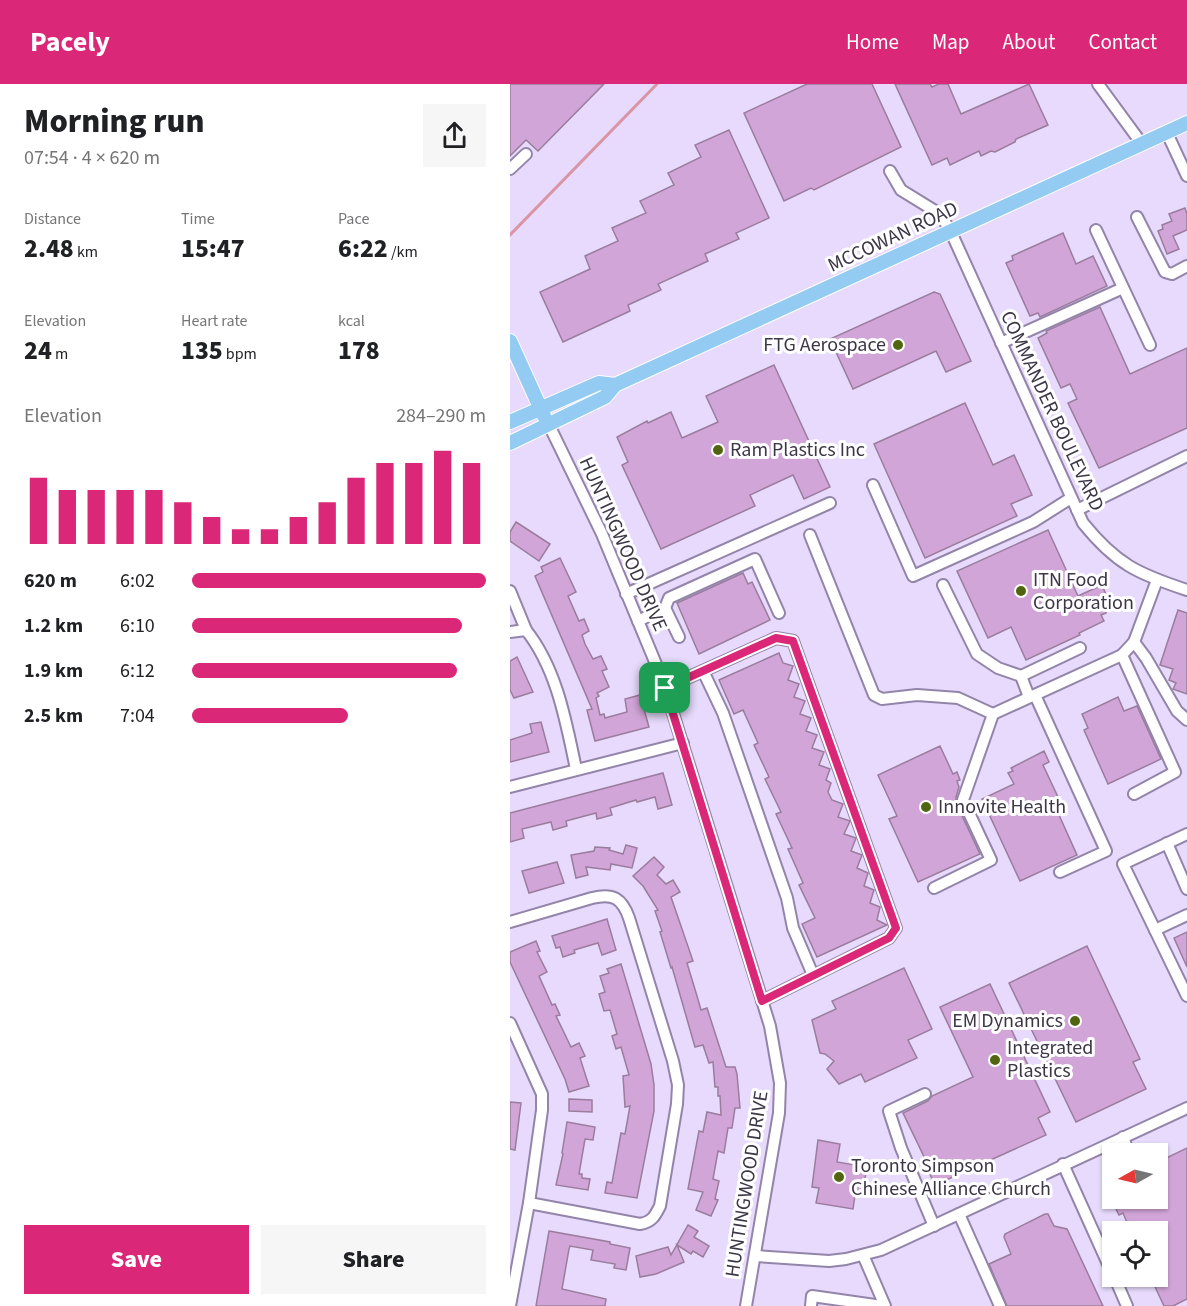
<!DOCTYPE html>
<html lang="en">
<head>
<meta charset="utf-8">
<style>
	:root { --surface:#fff; --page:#f6f6f6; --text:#202124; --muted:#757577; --accent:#db2777 }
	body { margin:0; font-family:"Source Sans 3",sans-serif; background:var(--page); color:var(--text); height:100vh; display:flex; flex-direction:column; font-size:22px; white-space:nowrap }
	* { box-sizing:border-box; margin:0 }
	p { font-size:20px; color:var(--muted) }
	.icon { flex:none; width:33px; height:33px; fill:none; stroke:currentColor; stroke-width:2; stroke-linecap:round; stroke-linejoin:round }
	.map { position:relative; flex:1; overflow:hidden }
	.panel { display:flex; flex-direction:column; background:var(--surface); width:510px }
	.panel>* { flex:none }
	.needle { width:39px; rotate:262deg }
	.buttons { position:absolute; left:592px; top:1059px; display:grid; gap:12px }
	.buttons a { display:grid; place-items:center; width:66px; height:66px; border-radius:0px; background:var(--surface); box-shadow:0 2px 4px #0004; font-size:30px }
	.pin { position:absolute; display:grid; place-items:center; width:51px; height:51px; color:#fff; margin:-26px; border-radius:12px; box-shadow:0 3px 9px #0006 }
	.round { display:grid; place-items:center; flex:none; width:63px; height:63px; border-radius:0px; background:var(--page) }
	.headline { display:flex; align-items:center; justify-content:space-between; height:102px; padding:0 24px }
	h1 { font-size:33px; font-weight:800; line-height:45px }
	.metrics { display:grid; grid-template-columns:repeat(3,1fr); gap:9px; height:102px; padding:6px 24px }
	.metrics div { display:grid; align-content:center }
	.metrics b { font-size:26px; font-weight:800 }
	.metrics small { font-size:16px; font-weight:400 }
	.metrics p { font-size:16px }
	.chart { height:168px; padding:12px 24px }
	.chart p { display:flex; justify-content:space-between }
	.chart svg { width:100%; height:108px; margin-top:6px; stroke:var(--accent); stroke-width:6 }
	.button { display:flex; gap:12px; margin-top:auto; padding:12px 24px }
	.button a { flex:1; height:69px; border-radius:0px; background:var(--accent); color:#fff; font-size:24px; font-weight:800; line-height:69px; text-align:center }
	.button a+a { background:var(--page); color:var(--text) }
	ul { padding:0 24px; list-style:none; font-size:20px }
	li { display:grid; grid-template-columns:96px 72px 1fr; align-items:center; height:45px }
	li i { height:15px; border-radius:8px; background:var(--accent) }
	header { display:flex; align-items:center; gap:36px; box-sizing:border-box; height:84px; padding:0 30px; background:var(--accent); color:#fff }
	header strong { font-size:28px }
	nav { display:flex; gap:33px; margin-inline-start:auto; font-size:21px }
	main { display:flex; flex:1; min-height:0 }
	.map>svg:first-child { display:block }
</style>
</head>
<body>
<header>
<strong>Pacely</strong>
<nav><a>Home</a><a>Map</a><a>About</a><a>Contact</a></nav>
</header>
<main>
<section class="panel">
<div class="headline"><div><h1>Morning run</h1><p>07:54 · 4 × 620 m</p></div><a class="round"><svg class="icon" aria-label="share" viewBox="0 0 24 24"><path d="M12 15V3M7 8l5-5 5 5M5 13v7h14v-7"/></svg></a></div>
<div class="metrics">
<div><p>Distance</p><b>2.48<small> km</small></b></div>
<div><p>Time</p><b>15:47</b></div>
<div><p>Pace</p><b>6:22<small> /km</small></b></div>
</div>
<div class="metrics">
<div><p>Elevation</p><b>24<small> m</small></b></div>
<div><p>Heart rate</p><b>135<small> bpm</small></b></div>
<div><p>kcal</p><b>178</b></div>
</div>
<div class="chart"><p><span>Elevation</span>284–290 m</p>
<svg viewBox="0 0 160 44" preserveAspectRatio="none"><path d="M5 44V17M15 44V22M25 44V22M35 44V22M45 44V22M55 44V27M65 44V33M75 44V38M85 44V38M95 44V33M105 44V27M115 44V17M125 44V11M135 44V11M145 44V6M155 44V11"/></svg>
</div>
<ul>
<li><b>620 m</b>6:02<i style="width:100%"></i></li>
<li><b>1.2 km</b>6:10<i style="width:92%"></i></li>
<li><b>1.9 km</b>6:12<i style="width:90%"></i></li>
<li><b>2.5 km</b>7:04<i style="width:53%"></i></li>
</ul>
<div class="button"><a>Save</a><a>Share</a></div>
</section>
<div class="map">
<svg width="677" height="1222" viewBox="0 0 677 1222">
	<rect width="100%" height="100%" fill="#e7dafc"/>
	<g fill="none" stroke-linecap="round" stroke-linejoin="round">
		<path stroke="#d994a5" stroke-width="3" d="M 0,151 L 147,0"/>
	</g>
	<g fill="#d2a5d8" stroke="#9a7d9d" stroke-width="1.5">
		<path d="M 0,0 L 94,0 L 28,67 L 16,56 L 0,72 Z"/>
		<path d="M 297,0 L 362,0 L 391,63 L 304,106 L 301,104 L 274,117 L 234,29 Z"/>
		<path d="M 385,0 L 420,0 L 422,3 L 429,0 L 438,0 L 451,30 L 519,0 L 538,41 L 506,55 L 505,58 L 485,68 L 481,67 L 471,72 L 469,67 L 440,81 L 437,74 L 422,81 Z"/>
		<path d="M 219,46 L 259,134 L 226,149 L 229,155 L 195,170 L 198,177 L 148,200 L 151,206 L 118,221 L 120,227 L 53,258 L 30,208 L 80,185 L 75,172 L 108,157 L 102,144 L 136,129 L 130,117 L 164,101 L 158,89 L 191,73 L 185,61 Z"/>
		<path d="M 675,124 L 677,130 L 677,146 L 663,152 L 669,165 L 657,170 L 648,147 L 653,145 L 652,141 L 662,137 L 659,130 Z"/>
		<path d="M 553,149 L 566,180 L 583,172 L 597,202 L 530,233 L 528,229 L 520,232 L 496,179 L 503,176 L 502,172 Z"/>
		<path d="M 424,208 L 430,210 L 461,277 L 436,288 L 426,267 L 343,305 L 320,255 Z"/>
		<path d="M 590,223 L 620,290 L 677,264 L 677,344 L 589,384 L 558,319 L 567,315 L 560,300 L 551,304 L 528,254 L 537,249 L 536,247 Z"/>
		<path d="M 264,281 L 320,403 L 294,415 L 283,391 L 240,411 L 245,422 L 151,465 L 112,381 L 118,378 L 107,353 L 137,337 L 138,339 L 161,328 L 172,354 L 208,338 L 196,312 Z"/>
		<path d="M 455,319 L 483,381 L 504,371 L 522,411 L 501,420 L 507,432 L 415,474 L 364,360 Z"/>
		<path d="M 6,438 L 40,460 L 29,477 L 0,457 L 0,448 Z"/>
		<path d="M 538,446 L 568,512 L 592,501 L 600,520 L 594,523 L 596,529 L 591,531 L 594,537 L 569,549 L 570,551 L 516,576 L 501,543 L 478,554 L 447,487 Z"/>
		<path d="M 50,474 L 66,508 L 58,512 L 69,537 L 74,535 L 79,547 L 72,551 L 75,560 L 83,575 L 91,572 L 97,585 L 92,587 L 99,603 L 87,609 L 89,612 L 86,614 L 90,631 L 94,630 L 95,634 L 117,628 L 115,615 L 130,611 L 139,643 L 85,657 L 77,626 L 82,625 L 25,492 L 33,488 L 31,483 Z"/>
		<path d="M 233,489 L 238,500 L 242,498 L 260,536 L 189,570 L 167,519 Z"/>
		<path d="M 668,526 L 677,529 L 677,610 L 663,605 L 666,599 L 659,596 L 663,585 L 650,581 Z"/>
		<path d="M 269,569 L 273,579 L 283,582 L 278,596 L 289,600 L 284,613 L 295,617 L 290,630 L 301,634 L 296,647 L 307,651 L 302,664 L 314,668 L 309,681 L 320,685 L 316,696 L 321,699 L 318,708 L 322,716 L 333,720 L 328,733 L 340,737 L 334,750 L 346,754 L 341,767 L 352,771 L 347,784 L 358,789 L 354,802 L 364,806 L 360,819 L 370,823 L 367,836 L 377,841 L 307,873 L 292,840 L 305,834 L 289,801 L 293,799 L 278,765 L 282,764 L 266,730 L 271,728 L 255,695 L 259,693 L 244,661 L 248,659 L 233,626 L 224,630 L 209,596 Z"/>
		<path d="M 7,573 L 23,608 L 4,614 L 0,606 L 0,577 Z"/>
		<path d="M 608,613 L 614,627 L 627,622 L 651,675 L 598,700 L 574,646 L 578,644 L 572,630 Z"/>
		<path d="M 31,638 L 39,668 L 0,678 L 0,656 L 22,649 L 20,640 Z"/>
		<path d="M 430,662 L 443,690 L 447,688 L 450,696 L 447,697 L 449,703 L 446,713 L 446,719 L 470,770 L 408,798 L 379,735 L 387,732 L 368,691 Z"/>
		<path d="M 534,667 L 539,678 L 533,681 L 555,728 L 549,731 L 567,771 L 510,797 L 472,715 L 504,700 L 498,689 L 503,687 L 501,684 Z"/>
		<path d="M 153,689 L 162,721 L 148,725 L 145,713 L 127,718 L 126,716 L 100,724 L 102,731 L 87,735 L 86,729 L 56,737 L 57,742 L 43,746 L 41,738 L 12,745 L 14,754 L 0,758 L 0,729 Z"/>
		<path d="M 116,761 L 127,764 L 122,784 L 101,780 L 100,786 L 76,783 L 78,791 L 66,794 L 61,771 L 84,767 L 85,763 L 100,764 L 99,766 L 113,770 Z"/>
		<path d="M 144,773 L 154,783 L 147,791 L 156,800 L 163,796 L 170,808 L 161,813 L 183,877 L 177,879 L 187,912 L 191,926 L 197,924 L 216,983 L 225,983 L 227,990 L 230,1024 L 225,1024 L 222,1044 L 218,1044 L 214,1069 L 208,1067 L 203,1095 L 209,1097 L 205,1115 L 208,1116 L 201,1132 L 186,1126 L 193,1108 L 178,1105 L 189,1047 L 193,1048 L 197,1028 L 211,1031 L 210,1012 L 208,1012 L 208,1003 L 205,1003 L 203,978 L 199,979 L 193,961 L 185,963 L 162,883 L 161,884 L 150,848 L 152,847 L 145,827 L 148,826 L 133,802 L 123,792 Z"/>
		<path d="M 47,778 L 54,799 L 19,809 L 12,787 Z"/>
		<path d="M 97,835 L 106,866 L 92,871 L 88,859 L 64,866 L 65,869 L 53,873 L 50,863 L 46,864 L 42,852 Z"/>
		<path d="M 677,848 L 677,883 L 664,854 Z"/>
		<path d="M 26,857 L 30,867 L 27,868 L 37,888 L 29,892 L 42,921 L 45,920 L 50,931 L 46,932 L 61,963 L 69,959 L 75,972 L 70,974 L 79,1002 L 59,1008 L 55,995 L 0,878 L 0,868 Z"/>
		<path d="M 577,862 L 630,975 L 623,978 L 636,1005 L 566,1038 L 499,899 Z"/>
		<path d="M 111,880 L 141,980 L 144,1001 L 144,1027 L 127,1114 L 95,1109 L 97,1098 L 102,1099 L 111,1049 L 115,1050 L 120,1022 L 115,1023 L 113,992 L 119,991 L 111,963 L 106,965 L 102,952 L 107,950 L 100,926 L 94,927 L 89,910 L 95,908 L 90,892 L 99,889 L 97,885 Z"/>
		<path d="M 394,884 L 422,945 L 398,956 L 407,974 L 355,998 L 351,990 L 329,1000 L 317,985 L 324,977 L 315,970 L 310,969 L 302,936 L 326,925 L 322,917 Z"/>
		<path d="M 480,900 L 540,1028 L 528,1034 L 536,1051 L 425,1101 L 416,1082 L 418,1081 L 393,1029 L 418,1017 L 422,1012 L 463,993 L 430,923 Z"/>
		<path d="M 59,1015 L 82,1016 L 82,1028 L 59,1027 Z"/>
		<path d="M 0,1018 L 11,1019 L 5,1066 L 0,1065 Z"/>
		<path d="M 57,1038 L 85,1043 L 83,1056 L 75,1055 L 69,1090 L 72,1090 L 72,1094 L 80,1095 L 78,1106 L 46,1101 L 53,1070 L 52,1069 Z"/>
		<path d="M 308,1056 L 330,1060 L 327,1078 L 357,1083 L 352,1112 L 345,1111 L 343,1125 L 306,1119 L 309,1104 L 302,1103 Z"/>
		<path d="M 677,1064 L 677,1215 L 663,1222 L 654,1222 L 640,1192 L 648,1192 L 648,1148 L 621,1148 L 613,1129 L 609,1131 L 605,1123 L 609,1121 L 607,1117 L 612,1114 L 648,1114 L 648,1078 Z"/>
		<path d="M 535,1130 L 538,1130 L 544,1142 L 557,1145 L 593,1222 L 497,1222 L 479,1180 L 501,1170 L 494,1153 L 495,1150 Z"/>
		<path d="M 178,1141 L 188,1147 L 184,1153 L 199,1162 L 193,1173 L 183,1167 L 181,1170 L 167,1161 L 174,1178 L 146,1190 L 130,1193 L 126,1172 L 158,1163 L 161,1171 Z"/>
		<path d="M 39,1147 L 100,1158 L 100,1160 L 120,1164 L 116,1186 L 104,1184 L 105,1180 L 81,1176 L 83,1166 L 60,1162 L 59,1165 L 52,1205 L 96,1215 L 95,1222 L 26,1222 Z"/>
	</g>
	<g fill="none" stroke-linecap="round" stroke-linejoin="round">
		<defs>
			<g id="minor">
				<path d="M 588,0 L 632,60"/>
				<path d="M 657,49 L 677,92"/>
				<path d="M 0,85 L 16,70"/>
				<path d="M 380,87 L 391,106 L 430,130 L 441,148 L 573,439 C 606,480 628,490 677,506"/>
				<path d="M 627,133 L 655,188 L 662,190 L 677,182"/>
				<path d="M 586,146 L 640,261"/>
				<path d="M 491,259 L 613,204"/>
				<path d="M 39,341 L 92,450 L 153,597 L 260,942 L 270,999 L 269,1029 L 236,1222"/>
				<path d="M 363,401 L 403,492 L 523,438 L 561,414"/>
				<path d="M 567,426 L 677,372"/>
				<path d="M 300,451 L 364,611 L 372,615 L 407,611 L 448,614 L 483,630"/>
				<path d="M 433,501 L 467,570 L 488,584 L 511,592 L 519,613"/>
				<path d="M 0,507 L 16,546"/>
				<path d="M 116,510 L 320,419"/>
				<path d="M 155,524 L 159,514 L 245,475 L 269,529"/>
				<path d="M 128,537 L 155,524 L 169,553"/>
				<path d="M 0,548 L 16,546 C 47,585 56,638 66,685"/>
				<path d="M 624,558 L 636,574 L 667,627 L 677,636"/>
				<path d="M 612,571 L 665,688 L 624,710"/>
				<path d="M 193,587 L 213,629 L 277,814 L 283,844 L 303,891"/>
				<path d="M 511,592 L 570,564"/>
				<path d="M 155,604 L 266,554 L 283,557 L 386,844 L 379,854 L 252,917"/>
				<path d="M 525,611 L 596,767 L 550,788"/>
				<path d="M 483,630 L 612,571 L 624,558 L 647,496"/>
				<path d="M 0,703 L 173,659"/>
				<path d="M 677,750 L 613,780 L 677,912"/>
				<path d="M 657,759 L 677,805"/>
				<path d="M 424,804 L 481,776 L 453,716 L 483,630"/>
				<path d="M 0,838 L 82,814 C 103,809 112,814 119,834 L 163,977 L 168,1001 L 167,1020 L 150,1122 C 145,1132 142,1138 130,1140 L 19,1119"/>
				<path d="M 645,846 L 677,831"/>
				<path d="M 0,939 L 32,1010 L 32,1026 L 19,1119 L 0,1222"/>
				<path d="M 415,1010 L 379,1027 L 391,1064 L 424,1142"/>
				<path d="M 613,1053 L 619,1070"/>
				<path d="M 553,1080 L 603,1191"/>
				<path d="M 449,1130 L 490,1222"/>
				<path d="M 353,1171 L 375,1222"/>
				<path d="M 246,1172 L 319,1177 L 336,1175 L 371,1166 L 677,1024"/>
				<path d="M 604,1192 L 617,1222"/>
				<path d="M 301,1222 L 302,1212 L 372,1222"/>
			</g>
			<g id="major">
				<path d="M 0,257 L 34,332"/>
				<path d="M 0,338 L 89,299 L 105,301"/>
				<path d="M 0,359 L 95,313 L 105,301 L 677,39"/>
			</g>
		</defs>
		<use href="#minor" stroke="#9384aa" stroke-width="14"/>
		<use href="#major" stroke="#fff" stroke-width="16"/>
		<use href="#minor" stroke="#fff" stroke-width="10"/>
		<use href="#major" stroke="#93cbf3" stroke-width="14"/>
	</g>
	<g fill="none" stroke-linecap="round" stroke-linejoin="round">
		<defs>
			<path id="route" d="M 266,554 L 283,557 L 386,844 L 379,854 L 252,917 L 155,604 Z"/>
		</defs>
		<use href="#route" stroke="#fff" stroke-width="12"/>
		<use href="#route" stroke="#db2777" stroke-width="8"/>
	</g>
	<g fill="#516511" stroke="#fff" stroke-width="2">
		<circle cx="388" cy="261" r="6"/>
		<circle cx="208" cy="366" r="6"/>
		<circle cx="511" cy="507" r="6"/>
		<circle cx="416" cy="723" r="6"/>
		<circle cx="565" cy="937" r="6"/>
		<circle cx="485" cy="976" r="6"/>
		<circle cx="329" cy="1093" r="6"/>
	</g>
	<g text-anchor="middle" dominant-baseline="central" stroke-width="6" stroke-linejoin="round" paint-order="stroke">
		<g font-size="20" fill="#3c3646" stroke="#fff">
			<text transform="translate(383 153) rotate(-25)">MCCOWAN ROAD</text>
			<text transform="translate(542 327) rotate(65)">COMMANDER BOULEVARD</text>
			<text transform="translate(113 460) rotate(66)">HUNTINGWOOD DRIVE</text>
			<text transform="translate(237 1100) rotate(-81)">HUNTINGWOOD DRIVE</text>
		</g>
		<g font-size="20" fill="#3c3646" stroke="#fff" text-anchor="start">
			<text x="376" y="261" text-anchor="end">FTG Aerospace</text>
			<text x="220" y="366">Ram Plastics Inc</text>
			<text x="523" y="496">ITN Food<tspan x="523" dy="23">Corporation</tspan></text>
			<text x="428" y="723">Innovite Health</text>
			<text x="553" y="937" text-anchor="end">EM Dynamics</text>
			<text x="497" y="964">Integrated<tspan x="497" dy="23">Plastics</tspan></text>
			<text x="341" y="1082">Toronto Simpson<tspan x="341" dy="23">Chinese Alliance Church</tspan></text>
		</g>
	</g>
</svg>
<div class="buttons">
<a><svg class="needle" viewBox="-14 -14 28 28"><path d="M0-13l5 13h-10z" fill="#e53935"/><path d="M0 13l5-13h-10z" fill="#757577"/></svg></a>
<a><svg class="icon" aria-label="locate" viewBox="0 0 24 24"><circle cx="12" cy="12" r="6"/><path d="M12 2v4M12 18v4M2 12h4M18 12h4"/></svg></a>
</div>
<div class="pin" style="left:155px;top:604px;background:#1e9e55"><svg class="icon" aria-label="arrive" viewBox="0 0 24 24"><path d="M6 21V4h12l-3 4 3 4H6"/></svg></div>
</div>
</main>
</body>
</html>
